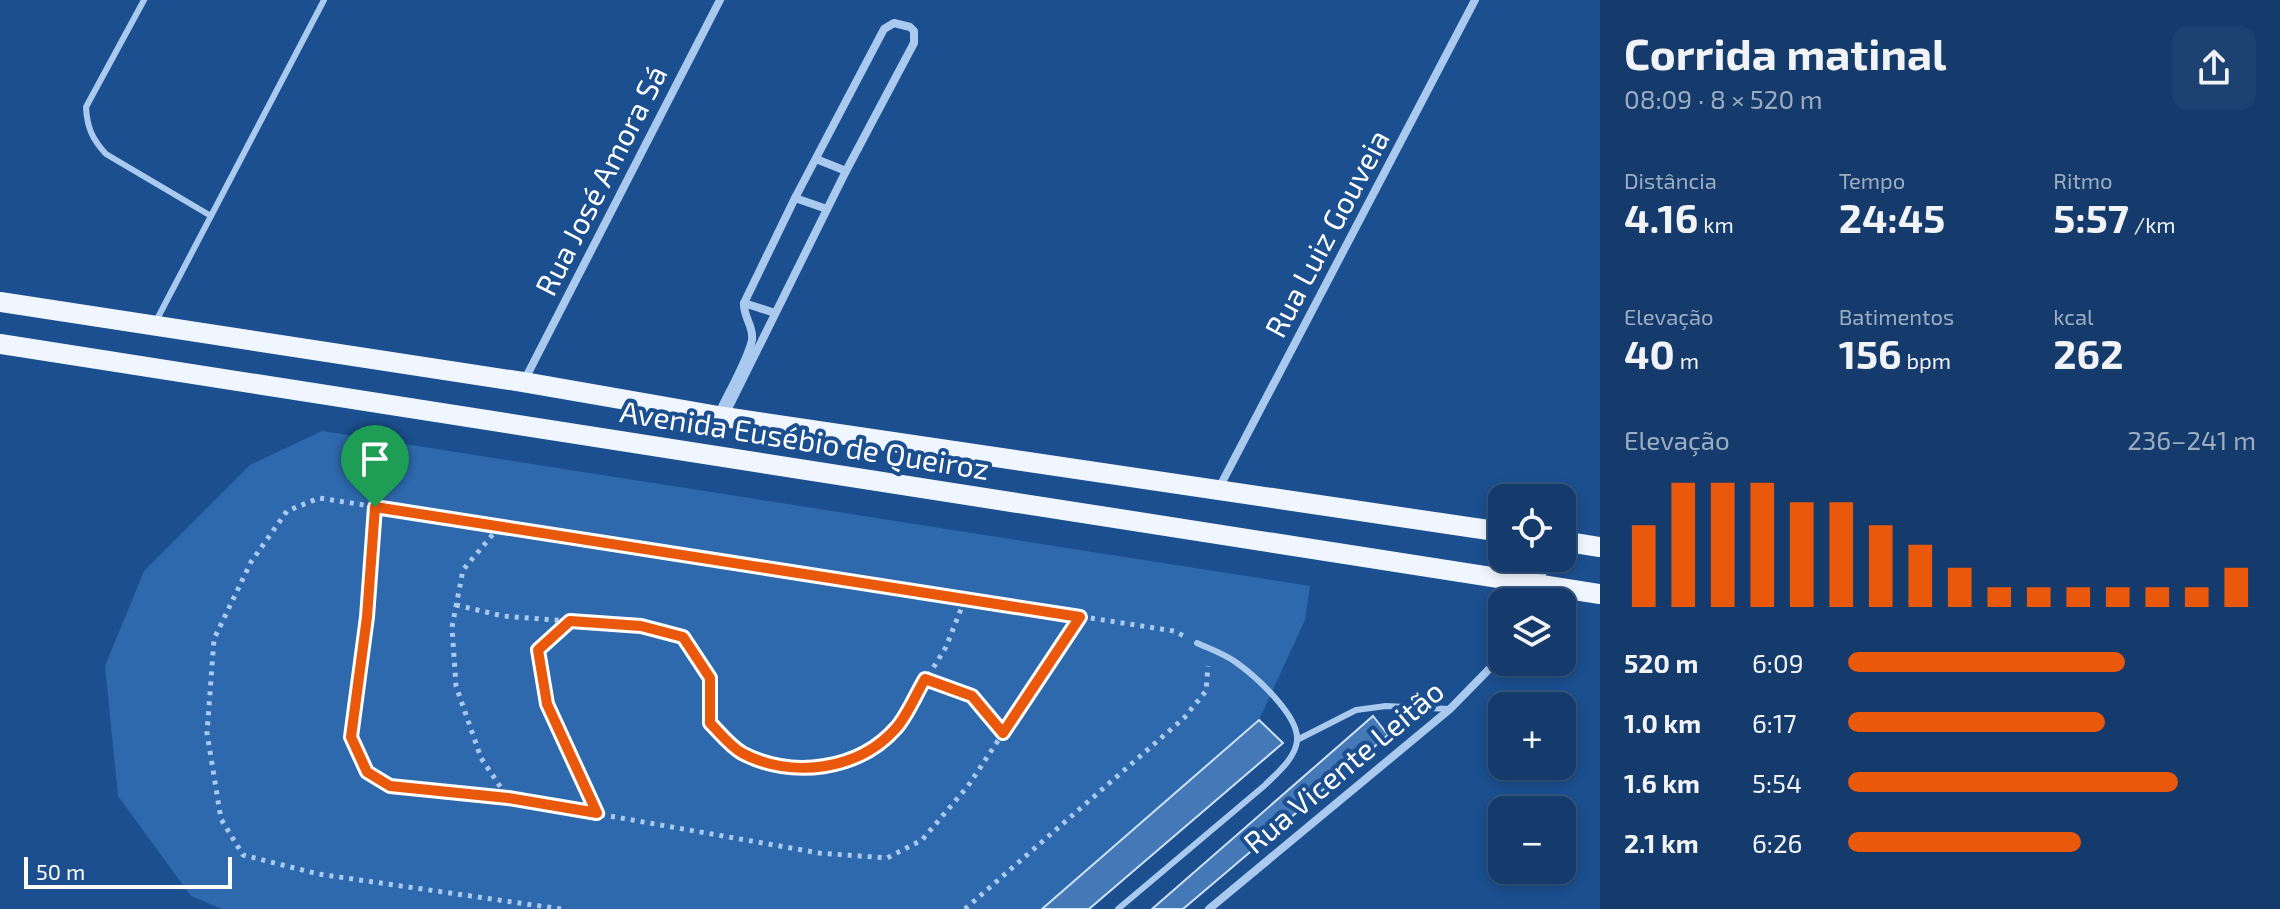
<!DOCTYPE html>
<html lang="pt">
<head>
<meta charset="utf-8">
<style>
	:root { --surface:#143b6b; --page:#1d4271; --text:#f1f3f6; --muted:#9dadc1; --line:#33557e; --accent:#ea580c }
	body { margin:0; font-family:"Exo 2",sans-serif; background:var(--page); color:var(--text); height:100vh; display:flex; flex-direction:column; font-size:30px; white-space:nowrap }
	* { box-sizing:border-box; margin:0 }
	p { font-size:26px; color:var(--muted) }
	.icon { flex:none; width:44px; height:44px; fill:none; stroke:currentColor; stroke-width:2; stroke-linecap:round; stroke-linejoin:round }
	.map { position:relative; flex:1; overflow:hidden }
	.panel { display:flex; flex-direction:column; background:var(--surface); width:680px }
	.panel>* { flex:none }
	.controls { position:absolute; left:1488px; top:484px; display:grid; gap:16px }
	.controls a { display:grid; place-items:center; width:88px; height:88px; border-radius:16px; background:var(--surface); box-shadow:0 4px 12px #0003,0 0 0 2px var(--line); font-size:40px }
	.scale { position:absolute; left:24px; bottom:20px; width:208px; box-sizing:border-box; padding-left:8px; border:4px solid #fff; border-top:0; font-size:22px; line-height:28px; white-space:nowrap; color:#fff; -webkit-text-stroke:6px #1b4f8f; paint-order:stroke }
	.pin { position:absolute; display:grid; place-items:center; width:68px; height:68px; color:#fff; margin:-82px -34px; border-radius:50% 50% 50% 0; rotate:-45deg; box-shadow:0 0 8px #0007 }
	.pin .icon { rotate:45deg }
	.round { display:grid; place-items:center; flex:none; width:84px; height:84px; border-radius:16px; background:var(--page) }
	.headline { display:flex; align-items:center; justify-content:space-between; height:136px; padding:0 24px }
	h1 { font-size:44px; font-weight:700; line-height:60px }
	.metrics { display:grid; grid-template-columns:repeat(3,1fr); gap:12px; height:136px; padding:8px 24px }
	.metrics div { display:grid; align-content:center }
	.metrics b { font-size:40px; font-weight:700 }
	.metrics small { font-size:22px; font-weight:400 }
	.metrics p { font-size:22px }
	.chart { height:224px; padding:16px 24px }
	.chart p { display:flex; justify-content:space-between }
	.chart svg { width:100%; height:144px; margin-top:8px; stroke:var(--accent); stroke-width:6 }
	ul { padding:0 24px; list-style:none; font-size:26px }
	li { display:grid; grid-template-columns:128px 96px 1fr; align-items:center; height:60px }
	li i { height:20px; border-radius:10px; background:var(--accent) }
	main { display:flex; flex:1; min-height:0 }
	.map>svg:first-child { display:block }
</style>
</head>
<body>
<main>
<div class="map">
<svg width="1600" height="909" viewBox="0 0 1600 909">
	<rect width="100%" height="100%" fill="#1b4f8f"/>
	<path fill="#2e69ad" d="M 322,431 L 1310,586 L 1305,620 L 1259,720 L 1042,909 L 222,909 L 191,896 L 118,796 L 105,666 L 144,571 L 250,465 Z"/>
	<g fill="#4478b7" stroke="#cfe3fa" stroke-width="2">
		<path d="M 1373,716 L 1388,735 L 1183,909 L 1152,909 Z"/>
		<path d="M 1259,720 L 1283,743 L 1089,909 L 1042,909 Z"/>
	</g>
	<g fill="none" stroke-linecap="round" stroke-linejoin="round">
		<g stroke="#a9c9ee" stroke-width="5" stroke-dasharray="4 6" stroke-linecap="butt">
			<path d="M 375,507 L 367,617 L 351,737 L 367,772 L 390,786 L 508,798 L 819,853 L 887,858 L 922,840 L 968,786 L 1080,617"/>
			<path d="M 499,527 L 463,570 L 452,627 L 456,686 L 481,758 L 508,798"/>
			<path d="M 456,605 L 503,616 L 569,621"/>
			<path d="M 925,679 L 972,696 L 1003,733"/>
			<path d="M 597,813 L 547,704 L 538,650 L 570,621 L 641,626 L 683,637 L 710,678 L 710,723 L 739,751 L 771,766 L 822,768 L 865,753 L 897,727 L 946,647 L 965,599"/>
			<path d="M 561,909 L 318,874 L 243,855 L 221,819 L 207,733 L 214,639 L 251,562 L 287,511 L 319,498 L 1174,631 L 1186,637"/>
			<path d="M 965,909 L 1184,718 L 1206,691 L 1208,666"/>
		</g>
		<g stroke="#a9c9ee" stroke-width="6">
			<path d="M 144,0 L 86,107 C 87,127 92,139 106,154 L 211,216"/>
			<path d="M 155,323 L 324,0"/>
			<path d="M 1297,740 L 1356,710 L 1386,706 L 1450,709"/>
			<path d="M 1118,909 L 1264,786 C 1276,774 1295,759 1297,741 C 1300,716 1255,676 1237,663 C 1225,654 1210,649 1197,643"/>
		</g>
		<g stroke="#a9c9ee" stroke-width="8">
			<path d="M 816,159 L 846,171"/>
			<path d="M 795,198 L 827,209"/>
			<path d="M 744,303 L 775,313"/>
			<path d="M 524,381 L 720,0"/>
			<path d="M 718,415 C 727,395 748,360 752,340 C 754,326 743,317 744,303 L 795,198 L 884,29 L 894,23 L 910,27 L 914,31 L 914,43 L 846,171 L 724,417"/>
			<path d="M 1219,488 L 1475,0"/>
			<path d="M 1534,602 L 1547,558"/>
			<path d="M 1209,909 L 1450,709 L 1502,656"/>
		</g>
		<g stroke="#f0f6ff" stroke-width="20">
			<path d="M 0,302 L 523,382 L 724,417 L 1502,532"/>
			<path d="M 0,344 L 1600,594"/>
			<path d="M 1562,541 L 1600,547"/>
		</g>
	</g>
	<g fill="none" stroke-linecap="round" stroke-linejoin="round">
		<defs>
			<path id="route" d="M 375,507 L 1080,617 L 1003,733 L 972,696 L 925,679 C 916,694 908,714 897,727 C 859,771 791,779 742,753 C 730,746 720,733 710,723 L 710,678 L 683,637 L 641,626 L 570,621 L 538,650 L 547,704 L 597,813 L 508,798 L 390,786 L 367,772 L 351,737 L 367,617 Z"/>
		</defs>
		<use href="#route" stroke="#fff" stroke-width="16"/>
		<use href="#route" stroke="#ea580c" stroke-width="10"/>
	</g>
	<g text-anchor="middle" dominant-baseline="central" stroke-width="8" stroke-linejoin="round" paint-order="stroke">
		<g font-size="30" fill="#fff" stroke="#1b4f8f">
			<text transform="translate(600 180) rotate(-63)">Rua José Amora Sá</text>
			<text transform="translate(1326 233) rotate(-62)">Rua Luiz Gouveia</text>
			<text transform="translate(805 439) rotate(9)">Avenida Eusébio de Queiroz</text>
			<text transform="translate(1343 766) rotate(-40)">Rua Vicente Leitão</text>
		</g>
	</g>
</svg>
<div class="controls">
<a><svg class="icon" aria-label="locate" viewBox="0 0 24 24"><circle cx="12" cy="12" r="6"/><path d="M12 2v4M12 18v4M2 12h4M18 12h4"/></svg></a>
<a><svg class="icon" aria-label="layers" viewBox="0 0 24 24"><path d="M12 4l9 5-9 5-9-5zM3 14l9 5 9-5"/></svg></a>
<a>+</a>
<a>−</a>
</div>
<div class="scale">50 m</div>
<div class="pin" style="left:375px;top:507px;background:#1e9e55"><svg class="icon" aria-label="arrive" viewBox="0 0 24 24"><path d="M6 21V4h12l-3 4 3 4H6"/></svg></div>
</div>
<section class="panel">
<div class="headline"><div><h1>Corrida matinal</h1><p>08:09 · 8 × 520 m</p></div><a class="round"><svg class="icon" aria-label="share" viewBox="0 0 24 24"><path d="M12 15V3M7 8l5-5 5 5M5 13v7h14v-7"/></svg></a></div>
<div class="metrics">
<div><p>Distância</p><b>4.16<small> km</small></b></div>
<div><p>Tempo</p><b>24:45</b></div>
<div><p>Ritmo</p><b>5:57<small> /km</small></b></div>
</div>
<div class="metrics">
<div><p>Elevação</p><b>40<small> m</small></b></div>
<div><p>Batimentos</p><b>156<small> bpm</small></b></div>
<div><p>kcal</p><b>262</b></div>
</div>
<div class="chart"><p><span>Elevação</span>236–241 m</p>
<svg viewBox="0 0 160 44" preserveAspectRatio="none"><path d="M5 44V19M15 44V6M25 44V6M35 44V6M45 44V12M55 44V12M65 44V19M75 44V25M85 44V32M95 44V38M105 44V38M115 44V38M125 44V38M135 44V38M145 44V38M155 44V32"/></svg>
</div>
<ul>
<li><b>520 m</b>6:09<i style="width:68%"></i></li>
<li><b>1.0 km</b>6:17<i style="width:63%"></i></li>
<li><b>1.6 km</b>5:54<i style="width:81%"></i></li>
<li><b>2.1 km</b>6:26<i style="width:57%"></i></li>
</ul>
</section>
</main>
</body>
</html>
